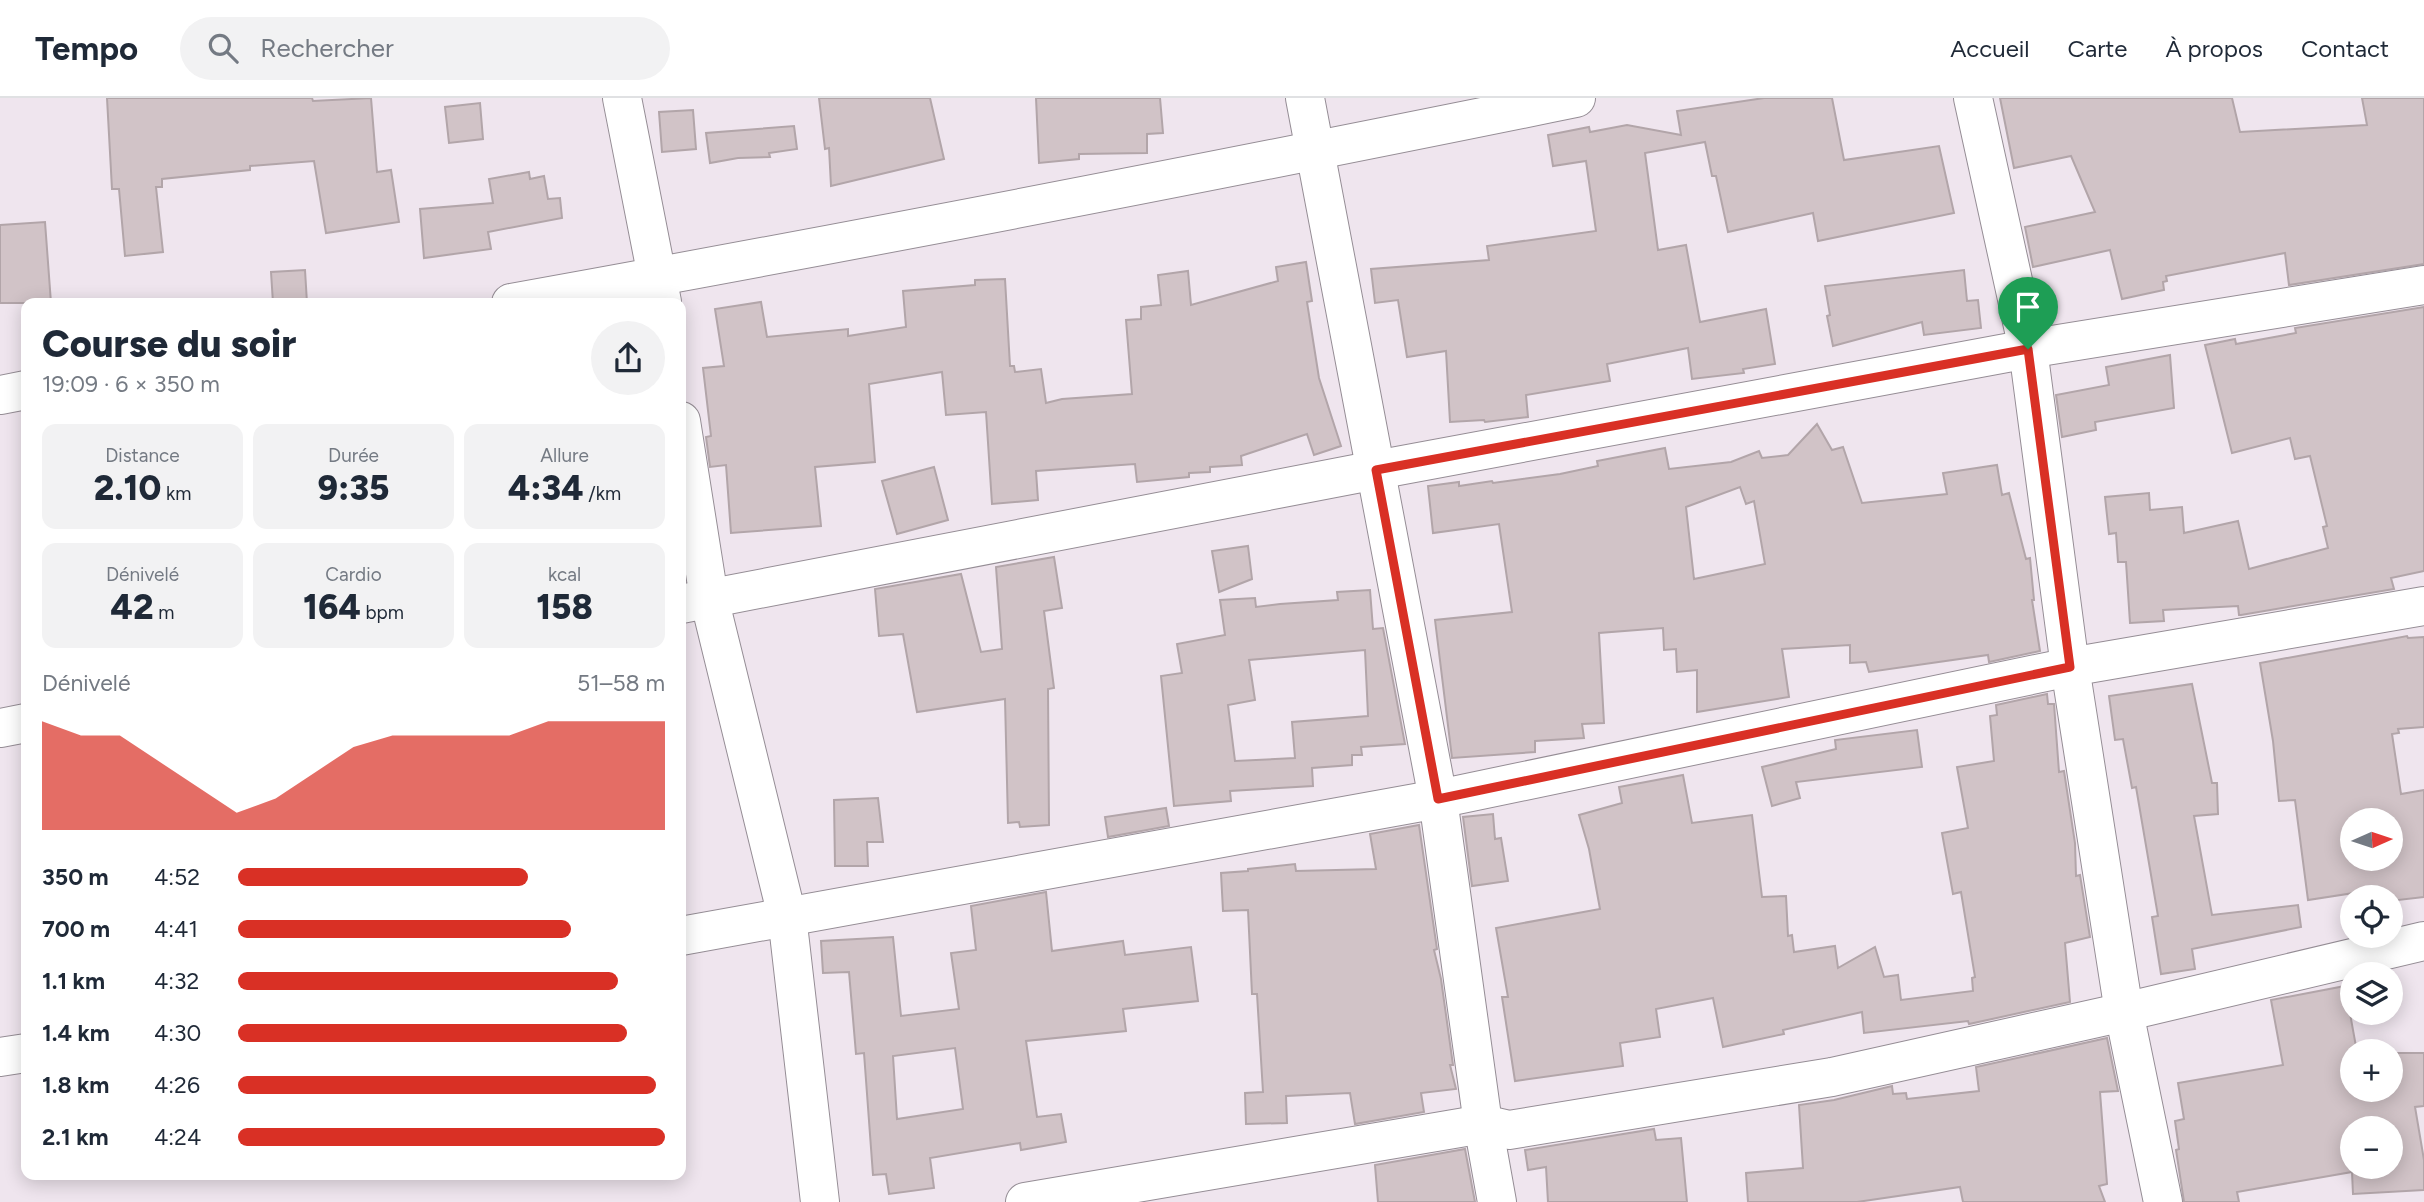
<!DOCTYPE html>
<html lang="fr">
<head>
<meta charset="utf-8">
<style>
	:root { --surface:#fff; --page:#f2f2f3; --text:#1f2937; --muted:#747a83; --line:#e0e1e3; --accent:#d93025 }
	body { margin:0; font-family:Figtree,sans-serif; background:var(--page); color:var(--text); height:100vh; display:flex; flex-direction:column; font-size:26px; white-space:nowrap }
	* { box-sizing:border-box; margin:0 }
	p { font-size:23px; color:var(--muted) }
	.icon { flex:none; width:38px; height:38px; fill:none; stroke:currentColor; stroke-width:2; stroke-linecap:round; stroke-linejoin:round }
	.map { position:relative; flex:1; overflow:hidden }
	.side { position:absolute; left:21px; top:200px; width:665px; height:882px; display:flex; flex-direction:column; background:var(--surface); border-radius:14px; box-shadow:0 4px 18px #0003 }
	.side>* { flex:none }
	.needle { width:46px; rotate:87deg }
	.tools { position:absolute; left:2340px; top:710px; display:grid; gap:14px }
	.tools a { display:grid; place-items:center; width:63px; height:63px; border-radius:50%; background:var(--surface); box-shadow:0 4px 18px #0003; font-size:35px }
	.pin { position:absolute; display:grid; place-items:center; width:60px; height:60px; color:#fff; margin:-72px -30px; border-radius:50% 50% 50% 0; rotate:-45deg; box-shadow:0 0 7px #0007 }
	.pin .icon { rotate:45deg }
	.round { display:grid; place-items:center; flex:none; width:74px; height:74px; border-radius:37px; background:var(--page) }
	.overview { display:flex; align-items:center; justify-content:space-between; height:119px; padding:0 21px }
	h1 { font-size:38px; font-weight:800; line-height:52px }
	.figures { display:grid; grid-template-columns:repeat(3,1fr); gap:10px; height:119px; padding:7px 21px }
	.figures div { display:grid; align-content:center; border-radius:14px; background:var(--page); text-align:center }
	.figures b { font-size:35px; font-weight:800 }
	.figures small { font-size:19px; font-weight:400 }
	.figures p { font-size:19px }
	.chart { height:196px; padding:14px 21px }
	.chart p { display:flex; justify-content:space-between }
	.chart svg { width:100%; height:126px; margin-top:7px; fill:var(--accent); opacity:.7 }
	ul { padding:0 21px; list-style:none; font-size:23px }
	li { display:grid; grid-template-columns:112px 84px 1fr; align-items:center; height:52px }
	li i { height:18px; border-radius:9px; background:var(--accent) }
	header { display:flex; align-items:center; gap:42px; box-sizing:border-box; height:98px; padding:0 35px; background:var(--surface); border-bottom:2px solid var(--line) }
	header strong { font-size:33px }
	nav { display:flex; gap:38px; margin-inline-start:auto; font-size:24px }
	.search { width:490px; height:63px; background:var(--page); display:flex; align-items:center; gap:18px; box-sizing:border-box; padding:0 24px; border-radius:38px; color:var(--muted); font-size:26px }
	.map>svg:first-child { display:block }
</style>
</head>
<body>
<header>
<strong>Tempo</strong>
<div class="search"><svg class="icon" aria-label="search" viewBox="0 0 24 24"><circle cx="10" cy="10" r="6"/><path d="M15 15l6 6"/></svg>Rechercher</div>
<nav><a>Accueil</a><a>Carte</a><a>À propos</a><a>Contact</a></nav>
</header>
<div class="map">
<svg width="2424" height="1104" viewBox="0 0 2424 1104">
	<rect width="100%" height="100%" fill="#efe5ee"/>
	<g fill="#d1c3c7" stroke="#b2a5a9" stroke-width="2" fill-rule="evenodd">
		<path d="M 107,0 L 312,0 L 313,3 L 371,0 L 377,74 L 391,72 L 399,124 L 326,135 L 314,63 L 250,68 L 250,72 L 162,81 L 162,89 L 156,89 L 163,154 L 125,158 L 119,91 L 112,91 Z"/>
		<path d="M 819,0 L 930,0 L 944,61 L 831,88 L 829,50 L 825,51 Z"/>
		<path d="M 1036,0 L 1160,0 L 1163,35 L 1147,36 L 1147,55 L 1079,56 L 1079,61 L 1039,65 Z"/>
		<path d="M 1764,0 L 1832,0 L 1844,62 L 1939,48 L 1954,115 L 1818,143 L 1813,115 L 1728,134 L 1716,78 L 1712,78 L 1705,44 L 1645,55 L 1658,152 L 1686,147 L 1700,224 L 1766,211 L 1775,266 L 1743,271 L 1744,275 L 1692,281 L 1688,250 L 1607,266 L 1610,283 L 1526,297 L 1528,319 L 1485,324 L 1484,322 L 1450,324 L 1446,253 L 1407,259 L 1398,202 L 1375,205 L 1371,171 L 1489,162 L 1487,148 L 1596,133 L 1586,63 L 1553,68 L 1548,37 L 1589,29 L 1590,34 L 1627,27 L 1681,37 L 1677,13 Z"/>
		<path d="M 2000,0 L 2232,0 L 2240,34 L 2367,27 L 2362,0 L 2424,0 L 2424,166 L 2289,187 L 2285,155 L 2166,178 L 2167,183 L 2163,184 L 2164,192 L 2122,201 L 2110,152 L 2033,169 L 2025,129 L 2095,114 L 2071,58 L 2014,70 Z"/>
		<path d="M 480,5 L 483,41 L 449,45 L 445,9 Z"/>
		<path d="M 693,12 L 696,51 L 662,54 L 659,14 Z"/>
		<path d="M 794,28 L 797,51 L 769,55 L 770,59 L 738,60 L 710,65 L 706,35 Z"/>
		<path d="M 529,74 L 530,81 L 544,78 L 548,101 L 560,100 L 562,120 L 488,134 L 491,151 L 424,160 L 420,111 L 493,105 L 489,81 Z"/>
		<path d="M 45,124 L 51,205 L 0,205 L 0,127 Z"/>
		<path d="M 1306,164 L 1312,203 L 1307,204 L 1319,280 L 1341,348 L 1314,357 L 1307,336 L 1241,358 L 1242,367 L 1210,369 L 1210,374 L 1189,375 L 1189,379 L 1137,384 L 1135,366 L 1036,373 L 1038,402 L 992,406 L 986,314 L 946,317 L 942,274 L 869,286 L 875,364 L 815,369 L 821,428 L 731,435 L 726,367 L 710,369 L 706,339 L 711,338 L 703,270 L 724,268 L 715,211 L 761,204 L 767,239 L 848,231 L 848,238 L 906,229 L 903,193 L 975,187 L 975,182 L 1005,181 L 1010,268 L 1014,268 L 1015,274 L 1041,271 L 1046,305 L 1062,301 L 1132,296 L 1126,222 L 1141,221 L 1141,209 L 1161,207 L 1158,177 L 1188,173 L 1191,207 L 1278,183 L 1276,169 Z"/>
		<path d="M 305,172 L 307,205 L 273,205 L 271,174 Z"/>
		<path d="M 1964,172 L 1967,203 L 1978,202 L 1981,230 L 1924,237 L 1922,224 L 1833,248 L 1827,218 L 1830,217 L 1825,188 Z"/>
		<path d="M 2424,209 L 2424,473 L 2391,480 L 2394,491 L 2241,517 L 2239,517 L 2238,508 L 2163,512 L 2164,523 L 2130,525 L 2126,464 L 2118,464 L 2116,435 L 2109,436 L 2105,399 L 2149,395 L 2150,412 L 2182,409 L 2184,435 L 2238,423 L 2249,471 L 2328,450 L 2323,429 L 2327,428 L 2310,358 L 2295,361 L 2290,340 L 2232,355 L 2205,247 L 2235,241 L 2236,246 L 2296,235 L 2295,230 Z"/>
		<path d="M 2170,257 L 2174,310 L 2095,324 L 2096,332 L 2062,339 L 2056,297 L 2109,287 L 2106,269 Z"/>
		<path d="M 1817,326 L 1832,352 L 1843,349 L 1862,405 L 1947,396 L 1943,375 L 1997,367 L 2002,397 L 2009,395 L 2026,461 L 2030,460 L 2034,502 L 2032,502 L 2040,553 L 1989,564 L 1988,557 L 1869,574 L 1866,564 L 1850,565 L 1850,547 L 1782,551 L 1789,599 L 1697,614 L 1697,572 L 1677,574 L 1676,551 L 1664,552 L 1663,530 L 1599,535 L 1604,625 L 1582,626 L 1584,640 L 1535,643 L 1535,654 L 1452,660 L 1435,522 L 1512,514 L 1499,426 L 1433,435 L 1428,388 L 1459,384 L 1459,388 L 1492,383 L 1493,385 L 1560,376 L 1598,368 L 1597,363 L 1665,350 L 1669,371 L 1731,364 L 1759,353 L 1762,360 L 1788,357 ZM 1740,389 L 1746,406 L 1754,403 L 1765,466 L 1694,481 L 1686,409 Z"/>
		<path d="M 934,369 L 948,422 L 897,436 L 882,383 Z"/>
		<path d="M 1248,448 L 1252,481 L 1219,494 L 1212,453 Z"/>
		<path d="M 1054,459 L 1062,510 L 1044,513 L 1054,590 L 1048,591 L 1049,727 L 1020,729 L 1019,724 L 1008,725 L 1005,601 L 917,614 L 903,536 L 879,538 L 875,491 L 961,476 L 981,554 L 1002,551 L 996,469 Z"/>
		<path d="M 1370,492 L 1373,531 L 1383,530 L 1405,646 L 1361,649 L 1362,657 L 1352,657 L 1352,667 L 1312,670 L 1313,688 L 1230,693 L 1231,703 L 1174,708 L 1161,578 L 1182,575 L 1177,546 L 1225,537 L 1220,502 L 1255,500 L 1256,509 L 1280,506 L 1338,502 L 1337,494 ZM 1365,552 L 1368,618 L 1292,624 L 1295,660 L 1235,663 L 1228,607 L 1255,602 L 1249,562 Z"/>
		<path d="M 2407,538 L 2408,540 L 2424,539 L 2424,629 L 2398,631 L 2399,635 L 2392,636 L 2401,696 L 2424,692 L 2424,799 L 2390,803 L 2390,800 L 2368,800 L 2367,793 L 2308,802 L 2295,702 L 2279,703 L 2273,643 L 2260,565 ZM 2352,723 L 2390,723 L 2390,761 L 2352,761 Z"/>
		<path d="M 2192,586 L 2212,685 L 2217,685 L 2218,716 L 2194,718 L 2212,817 L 2298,807 L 2301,829 L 2192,851 L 2195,871 L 2161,876 L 2152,819 L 2158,818 L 2136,689 L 2132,690 L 2123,641 L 2115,642 L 2109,598 Z"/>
		<path d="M 2047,596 L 2048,606 L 2054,606 L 2059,674 L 2064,673 L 2075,745 L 2076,778 L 2080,777 L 2090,839 L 2065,845 L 2070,904 L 1969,926 L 1968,923 L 1864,935 L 1862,914 L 1783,932 L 1784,936 L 1723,949 L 1713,900 L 1656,911 L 1660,939 L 1620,945 L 1623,968 L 1515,983 L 1502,899 L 1508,899 L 1496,830 L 1600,811 L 1589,751 L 1579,717 L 1622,705 L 1619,689 L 1683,677 L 1692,725 L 1752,717 L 1762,799 L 1786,798 L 1788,838 L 1792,837 L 1794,854 L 1835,848 L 1838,870 L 1875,849 L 1884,879 L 1898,877 L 1901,902 L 1973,893 L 1972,880 L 1975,879 L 1961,794 L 1953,796 L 1942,735 L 1968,730 L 1957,669 L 1994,663 L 1990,618 L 1997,617 L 1996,607 Z"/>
		<path d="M 1917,632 L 1922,669 L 1796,684 L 1800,700 L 1772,708 L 1762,669 L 1836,651 L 1835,642 Z"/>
		<path d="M 878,700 L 883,744 L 867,744 L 868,768 L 835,768 L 834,702 Z"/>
		<path d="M 1166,710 L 1169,728 L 1108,739 L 1105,719 Z"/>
		<path d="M 1493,716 L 1495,741 L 1501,740 L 1508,783 L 1472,788 L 1463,719 Z"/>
		<path d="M 1419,727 L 1437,851 L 1434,852 L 1441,881 L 1453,967 L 1450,967 L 1456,991 L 1421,995 L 1424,1014 L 1355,1026 L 1350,995 L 1286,998 L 1287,1025 L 1246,1026 L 1245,995 L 1263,994 L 1257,896 L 1252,896 L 1248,812 L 1223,813 L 1221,775 L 1248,773 L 1248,771 L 1295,766 L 1296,773 L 1376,771 L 1370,736 Z"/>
		<path d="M 1046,794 L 1052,853 L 1123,843 L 1125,857 L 1191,849 L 1198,903 L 1123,911 L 1126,933 L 1026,943 L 1037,1019 L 1061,1016 L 1066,1044 L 1021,1052 L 1020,1045 L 930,1060 L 934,1090 L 889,1096 L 886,1076 L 873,1077 L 864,955 L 856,956 L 849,874 L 823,875 L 821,843 L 893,839 L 901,918 L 959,911 L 951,855 L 976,852 L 971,808 ZM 955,950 L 963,1011 L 897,1021 L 893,958 Z"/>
		<path d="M 2345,888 L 2357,954 L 2352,954 L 2352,992 L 2390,992 L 2390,955 L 2424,955 L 2424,1008 L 2415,1009 L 2424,1062 L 2424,1092 L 2353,1096 L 2352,1074 L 2237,1094 L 2239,1104 L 2184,1104 L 2176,1052 L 2179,1051 L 2175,1023 L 2184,1021 L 2178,985 L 2283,967 L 2271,902 ZM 2352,1031 L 2390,1031 L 2390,1069 L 2352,1069 Z"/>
		<path d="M 2107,940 L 2118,993 L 2100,994 L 2107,1086 L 2099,1088 L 2105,1104 L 1963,1104 L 1960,1089 L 1857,1104 L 1748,1104 L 1746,1075 L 1803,1070 L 1799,1007 L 1834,1002 L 1892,988 L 1893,996 L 1906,995 L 1907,1001 L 1979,993 L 1976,969 Z"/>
		<path d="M 1654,1031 L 1656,1042 L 1681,1040 L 1687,1104 L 1548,1104 L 1546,1069 L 1528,1072 L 1525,1052 Z"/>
		<path d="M 1465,1051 L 1475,1104 L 1378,1104 L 1375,1067 Z"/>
	</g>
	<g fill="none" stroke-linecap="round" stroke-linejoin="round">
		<defs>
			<g id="street">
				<path d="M 622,0 L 662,204"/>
				<path d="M 1305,0 L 1438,701 L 1483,1026 L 1497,1104"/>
				<path d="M 1973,0 L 2028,251 L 2070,569 L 2124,914 L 2163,1104"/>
				<path d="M 511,205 C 867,141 1222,72 1576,0"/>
				<path d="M 0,297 L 26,292"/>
				<path d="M 681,323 L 709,500 L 787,818 L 820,1104"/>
				<path d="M 681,506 L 1376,372 L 2028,251 L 2424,187"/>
				<path d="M 0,630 L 26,625"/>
				<path d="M 681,838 L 1438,701 L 2070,569 L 2424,508"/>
				<path d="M 0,959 L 26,955"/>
				<path d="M 1025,1104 L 1483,1026 L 1509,1032 L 1832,979 L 2124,914 L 2424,843"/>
			</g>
		</defs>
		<use href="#street" stroke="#958d95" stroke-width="40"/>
		<use href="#street" stroke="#fff" stroke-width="38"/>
	</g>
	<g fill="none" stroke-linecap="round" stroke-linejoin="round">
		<defs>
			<path id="route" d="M 2028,251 L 2070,569 L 1438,701 L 1376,372 Z"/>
		</defs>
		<use href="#route" stroke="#fff" stroke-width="14"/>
		<use href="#route" stroke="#d93025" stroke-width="9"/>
	</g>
</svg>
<div class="tools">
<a><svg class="needle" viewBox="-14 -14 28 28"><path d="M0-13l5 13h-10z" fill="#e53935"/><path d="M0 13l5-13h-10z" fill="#747a83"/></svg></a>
<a><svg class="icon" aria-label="locate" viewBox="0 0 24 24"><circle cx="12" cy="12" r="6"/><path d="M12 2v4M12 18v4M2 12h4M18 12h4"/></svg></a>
<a><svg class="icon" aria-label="layers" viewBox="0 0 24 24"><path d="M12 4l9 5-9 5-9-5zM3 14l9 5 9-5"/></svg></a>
<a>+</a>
<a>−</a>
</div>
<div class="pin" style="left:2028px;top:251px;background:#1e9e55"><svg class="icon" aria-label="arrive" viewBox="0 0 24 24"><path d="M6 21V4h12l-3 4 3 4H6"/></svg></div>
<section class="side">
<div class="overview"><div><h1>Course du soir</h1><p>19:09 · 6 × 350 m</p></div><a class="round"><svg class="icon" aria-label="share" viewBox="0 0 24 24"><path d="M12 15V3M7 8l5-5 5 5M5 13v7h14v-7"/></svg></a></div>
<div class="figures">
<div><p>Distance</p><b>2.10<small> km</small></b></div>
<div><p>Durée</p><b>9:35</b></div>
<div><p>Allure</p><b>4:34<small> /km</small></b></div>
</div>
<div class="figures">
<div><p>Dénivelé</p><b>42<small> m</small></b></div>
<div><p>Cardio</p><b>164<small> bpm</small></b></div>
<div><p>kcal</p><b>158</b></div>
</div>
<div class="chart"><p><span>Dénivelé</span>51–58 m</p>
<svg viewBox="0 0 160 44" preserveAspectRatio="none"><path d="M0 44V6L10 11L20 11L30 20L40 29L50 38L60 33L70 24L80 15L90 11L100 11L110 11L120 11L130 6L140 6L150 6L160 6V44z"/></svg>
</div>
<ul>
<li><b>350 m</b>4:52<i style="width:68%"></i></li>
<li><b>700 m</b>4:41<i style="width:78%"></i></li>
<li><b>1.1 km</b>4:32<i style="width:89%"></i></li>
<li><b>1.4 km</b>4:30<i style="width:91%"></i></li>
<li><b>1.8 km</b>4:26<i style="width:98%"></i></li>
<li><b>2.1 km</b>4:24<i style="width:100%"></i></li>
</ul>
</section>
</div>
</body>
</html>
